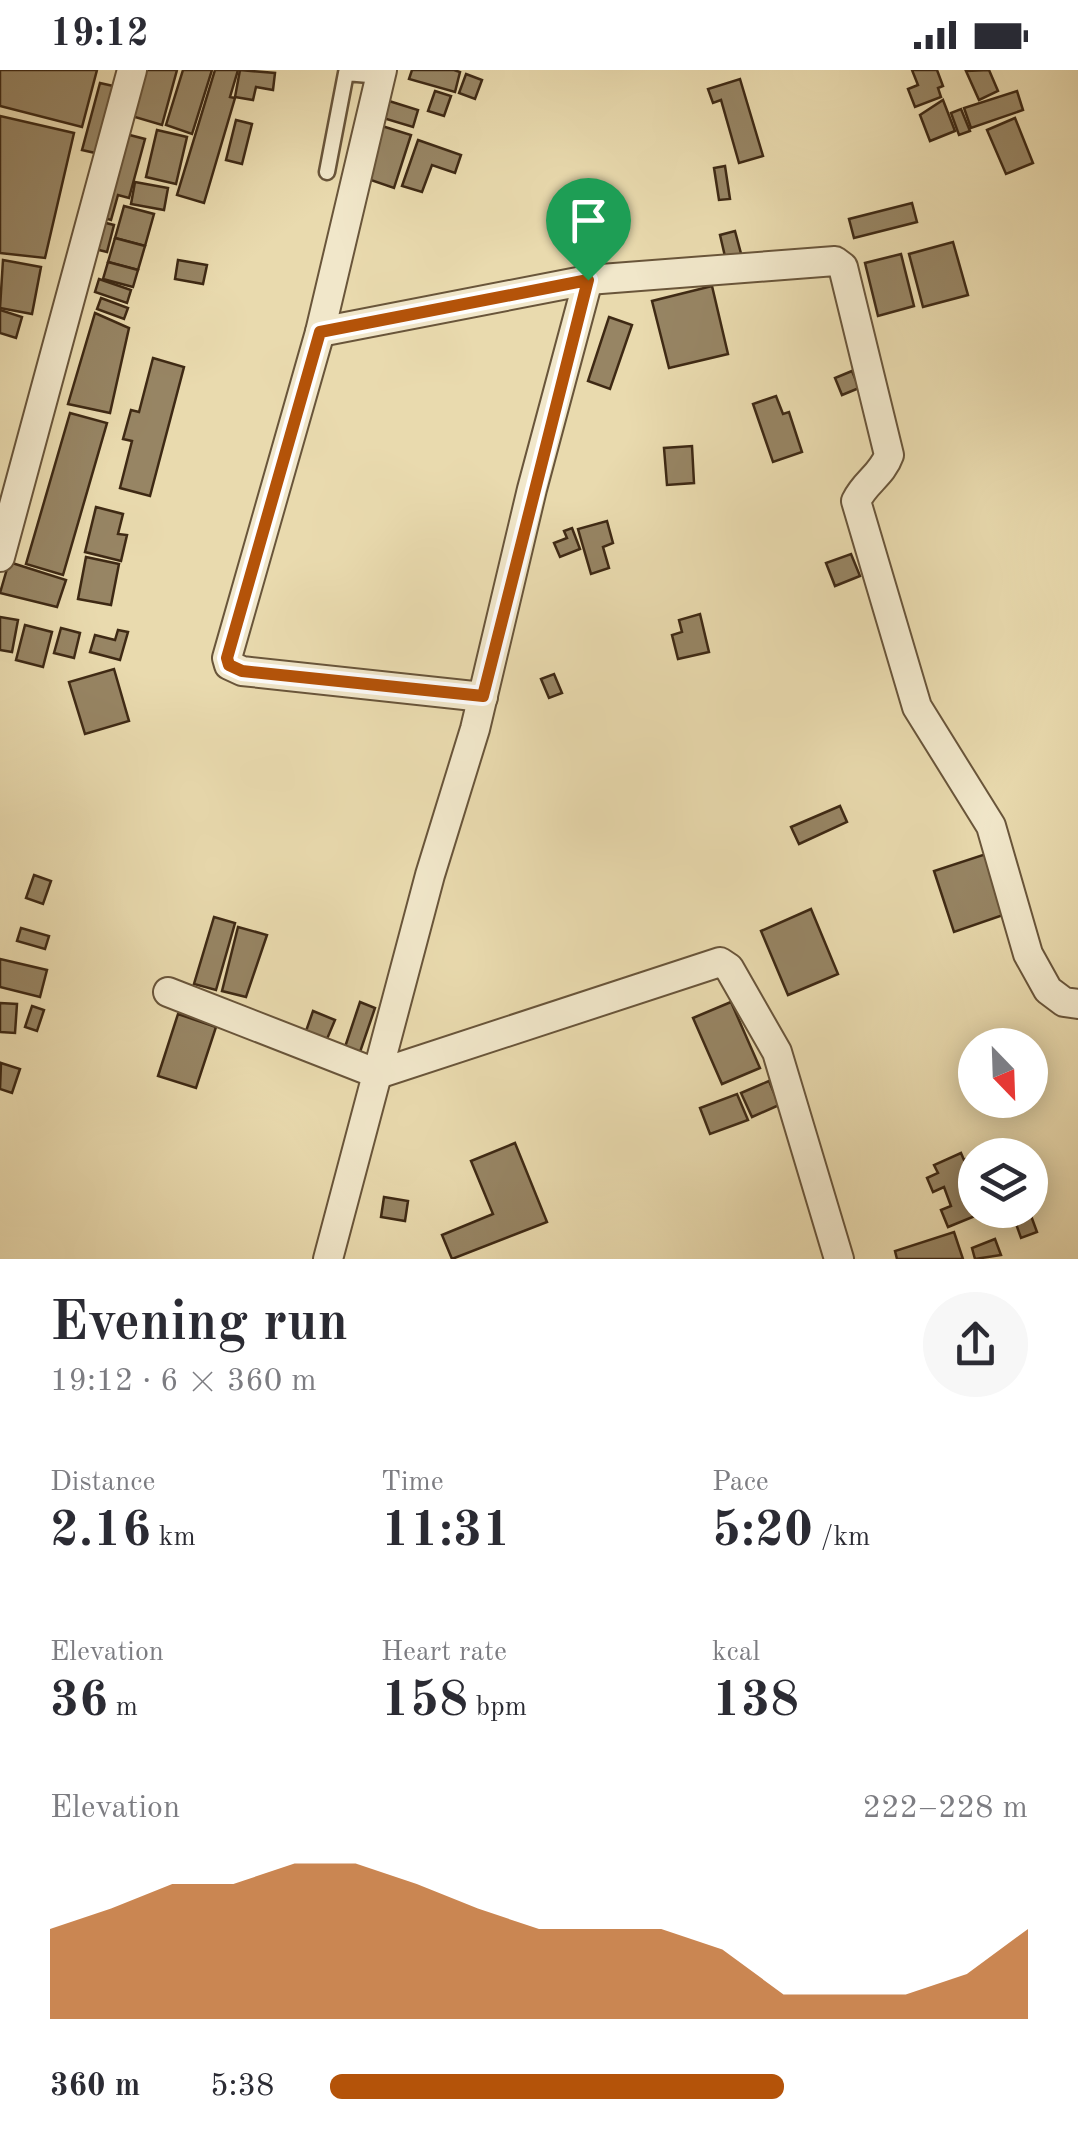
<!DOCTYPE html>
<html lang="en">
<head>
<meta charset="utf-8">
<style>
	:root { --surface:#fff; --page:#f7f7f7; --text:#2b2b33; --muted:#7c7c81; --accent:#b45309 }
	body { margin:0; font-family:"Old Standard TT",serif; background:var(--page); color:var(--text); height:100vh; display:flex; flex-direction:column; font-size:38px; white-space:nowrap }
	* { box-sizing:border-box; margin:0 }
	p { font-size:32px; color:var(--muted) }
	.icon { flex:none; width:55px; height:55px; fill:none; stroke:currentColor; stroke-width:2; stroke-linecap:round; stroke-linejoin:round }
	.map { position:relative; height:1189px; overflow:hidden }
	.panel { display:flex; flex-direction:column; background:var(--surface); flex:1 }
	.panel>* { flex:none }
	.needle { width:65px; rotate:157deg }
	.tools { position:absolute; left:958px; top:958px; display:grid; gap:20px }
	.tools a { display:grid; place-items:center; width:90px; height:90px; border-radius:50%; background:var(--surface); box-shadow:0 5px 25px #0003; font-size:50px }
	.pin { position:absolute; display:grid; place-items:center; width:85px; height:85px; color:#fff; margin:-102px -42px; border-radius:50% 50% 50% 0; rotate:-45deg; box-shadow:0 0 10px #0007 }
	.pin .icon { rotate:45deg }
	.round { display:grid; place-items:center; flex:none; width:105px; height:105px; border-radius:52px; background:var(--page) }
	.overview { display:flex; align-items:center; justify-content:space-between; height:170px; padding:0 50px }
	h1 { font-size:55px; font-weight:800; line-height:75px }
	.stats { display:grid; grid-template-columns:repeat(3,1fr); gap:15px; height:170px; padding:10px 50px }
	.stats div { display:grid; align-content:center }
	.stats b { font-size:50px; font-weight:800 }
	.stats small { font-size:28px; font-weight:400 }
	.stats p { font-size:28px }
	.chart { height:280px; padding:20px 50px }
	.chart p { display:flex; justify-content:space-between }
	.chart svg { width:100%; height:180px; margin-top:10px; fill:var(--accent); opacity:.7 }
	ul { padding:0 50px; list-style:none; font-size:32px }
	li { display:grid; grid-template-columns:160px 120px 1fr; align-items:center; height:75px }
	li i { height:25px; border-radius:12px; background:var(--accent) }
	.status { display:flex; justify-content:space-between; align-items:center; height:70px; padding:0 50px; background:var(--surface); direction:ltr }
	.status svg { height:28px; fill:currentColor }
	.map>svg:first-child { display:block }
</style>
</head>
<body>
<div class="status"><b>19:12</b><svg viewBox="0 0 49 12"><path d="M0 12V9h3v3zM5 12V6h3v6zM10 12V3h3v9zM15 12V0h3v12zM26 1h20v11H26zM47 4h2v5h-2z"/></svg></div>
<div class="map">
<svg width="1078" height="1189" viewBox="0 0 1078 1189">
	<rect width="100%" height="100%" fill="#e9daae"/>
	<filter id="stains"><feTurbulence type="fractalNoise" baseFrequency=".002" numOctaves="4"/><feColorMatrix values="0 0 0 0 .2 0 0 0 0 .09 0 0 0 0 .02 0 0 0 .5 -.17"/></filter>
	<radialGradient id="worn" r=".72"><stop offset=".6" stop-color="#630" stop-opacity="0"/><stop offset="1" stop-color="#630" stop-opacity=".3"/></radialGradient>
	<g fill="#978564" stroke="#3e2914" stroke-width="2.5">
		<path d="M 0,0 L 97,0 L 82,57 L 0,36 Z"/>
		<path d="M 141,0 L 177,0 L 162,55 L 128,45 Z"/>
		<path d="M 183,0 L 212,0 L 192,64 L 166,55 Z"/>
		<path d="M 215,0 L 238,0 L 230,27 L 235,28 L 204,133 L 177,125 Z"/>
		<path d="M 240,0 L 275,3 L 273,20 L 256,17 L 253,30 L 235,27 Z"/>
		<path d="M 412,0 L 454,0 L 460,2 L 455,22 L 409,9 Z"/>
		<path d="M 912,0 L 937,0 L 943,16 L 938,18 L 941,27 L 915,37 L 908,19 L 918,15 Z"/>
		<path d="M 989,0 L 998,21 L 979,30 L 966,1 Z"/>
		<path d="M 466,4 L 482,10 L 475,29 L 459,23 Z"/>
		<path d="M 740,9 L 763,86 L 739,93 L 721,30 L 713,33 L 708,19 Z"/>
		<path d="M 100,13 L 122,18 L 104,85 L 82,80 Z"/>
		<path d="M 435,21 L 451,26 L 444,46 L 428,41 Z"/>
		<path d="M 1017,21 L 1023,40 L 971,58 L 964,38 Z"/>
		<path d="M 943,30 L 955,61 L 930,71 L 920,45 Z"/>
		<path d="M 389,31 L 418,40 L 413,57 L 383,48 Z"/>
		<path d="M 961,39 L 970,61 L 959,65 L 951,43 Z"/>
		<path d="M 0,46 L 74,63 L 45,188 L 0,183 Z"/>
		<path d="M 1015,48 L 1033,93 L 1006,104 L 987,60 Z"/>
		<path d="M 236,50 L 252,54 L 242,94 L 226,90 Z"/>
		<path d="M 382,56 L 411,65 L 394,118 L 365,108 Z"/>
		<path d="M 157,60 L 187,67 L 176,114 L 146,107 Z"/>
		<path d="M 118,62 L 145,69 L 129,128 L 118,125 L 111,150 L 97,146 Z"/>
		<path d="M 418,70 L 461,85 L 455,103 L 432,95 L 422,122 L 402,116 Z"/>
		<path d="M 725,96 L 730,129 L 719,130 L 714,98 Z"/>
		<path d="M 135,112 L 168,118 L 164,140 L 131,134 Z"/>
		<path d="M 912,133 L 917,152 L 854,168 L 849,149 Z"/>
		<path d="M 124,136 L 154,144 L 145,176 L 115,168 Z"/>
		<path d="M 98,151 L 114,155 L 107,182 L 91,178 Z"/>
		<path d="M 735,161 L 743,191 L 727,195 L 720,165 Z"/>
		<path d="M 115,168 L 145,176 L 138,200 L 108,192 Z"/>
		<path d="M 953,172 L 968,225 L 923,237 L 909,184 Z"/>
		<path d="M 901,184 L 914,236 L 878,246 L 865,193 Z"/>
		<path d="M 3,190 L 41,197 L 32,244 L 0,238 Z"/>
		<path d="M 178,190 L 207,195 L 203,214 L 175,209 Z"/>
		<path d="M 108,192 L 138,200 L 133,217 L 103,209 Z"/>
		<path d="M 99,209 L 131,220 L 127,233 L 95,222 Z"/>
		<path d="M 712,216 L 728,284 L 669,298 L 652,231 Z"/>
		<path d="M 101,228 L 128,238 L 124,249 L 97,239 Z"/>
		<path d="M 0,240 L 22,247 L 16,268 L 0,263 Z"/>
		<path d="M 95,243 L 129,258 L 110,343 L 68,334 Z"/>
		<path d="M 609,247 L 632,255 L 610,319 L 588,311 Z"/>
		<path d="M 153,288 L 184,297 L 150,426 L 120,418 L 132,371 L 123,369 L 131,340 L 139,342 Z"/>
		<path d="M 852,301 L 859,318 L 842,325 L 835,308 Z"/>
		<path d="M 776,326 L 783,344 L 789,342 L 802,382 L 773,392 L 753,334 Z"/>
		<path d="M 70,343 L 107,353 L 63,505 L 26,494 Z"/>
		<path d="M 692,376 L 694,413 L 667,415 L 664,378 Z"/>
		<path d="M 96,437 L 123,444 L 118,464 L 127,465 L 121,491 L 85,482 Z"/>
		<path d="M 607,451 L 613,473 L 603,477 L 609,498 L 591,504 L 578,459 Z"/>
		<path d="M 572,458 L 580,479 L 560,487 L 554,473 L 567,468 L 564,461 Z"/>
		<path d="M 851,484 L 860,506 L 835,516 L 826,493 Z"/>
		<path d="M 86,487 L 119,494 L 111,535 L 78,529 Z"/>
		<path d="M 9,492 L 66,510 L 57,537 L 0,523 Z"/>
		<path d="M 700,544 L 709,582 L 678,589 L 672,565 L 682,562 L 679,550 Z"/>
		<path d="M 0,547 L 18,550 L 12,582 L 0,580 Z"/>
		<path d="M 25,555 L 52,562 L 43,597 L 16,590 Z"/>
		<path d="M 61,558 L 80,563 L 74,588 L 54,583 Z"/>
		<path d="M 118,560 L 128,562 L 120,590 L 90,582 L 95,565 L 115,570 Z"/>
		<path d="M 114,599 L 129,651 L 85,664 L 69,612 Z"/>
		<path d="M 554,604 L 562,623 L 549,628 L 541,609 Z"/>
		<path d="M 840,736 L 847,752 L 799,774 L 791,757 Z"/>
		<path d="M 989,783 L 1009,843 L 954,862 L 934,801 Z"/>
		<path d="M 34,805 L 51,811 L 43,834 L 26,828 Z"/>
		<path d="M 811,839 L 838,904 L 788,925 L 761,861 Z"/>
		<path d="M 214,847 L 235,853 L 216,920 L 194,914 Z"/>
		<path d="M 238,857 L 267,865 L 246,927 L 222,921 Z"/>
		<path d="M 21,858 L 49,866 L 45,879 L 17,871 Z"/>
		<path d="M 0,889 L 47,900 L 40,927 L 0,917 Z"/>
		<path d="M 360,932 L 375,938 L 359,985 L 344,980 Z"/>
		<path d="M 731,932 L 760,998 L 722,1014 L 693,948 Z"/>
		<path d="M 0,933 L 17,934 L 15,963 L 0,962 Z"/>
		<path d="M 32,936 L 44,940 L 37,961 L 25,957 Z"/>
		<path d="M 313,941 L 335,950 L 327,969 L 306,961 Z"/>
		<path d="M 178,944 L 216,957 L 196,1018 L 158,1006 Z"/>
		<path d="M 1,993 L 20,999 L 12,1023 L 0,1019 Z"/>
		<path d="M 769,1011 L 779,1035 L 752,1047 L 741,1023 Z"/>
		<path d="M 737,1024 L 748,1050 L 710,1064 L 700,1038 Z"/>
		<path d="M 515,1073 L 547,1152 L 452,1189 L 442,1165 L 493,1144 L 471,1091 Z"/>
		<path d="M 961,1083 L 964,1090 L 975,1085 L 975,1140 L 985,1142 L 948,1157 L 941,1140 L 951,1136 L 944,1117 L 933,1122 L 927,1108 L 938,1103 L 934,1095 Z"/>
		<path d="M 384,1127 L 408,1131 L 405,1151 L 381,1147 Z"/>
		<path d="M 1030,1143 L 1037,1162 L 1021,1168 L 1014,1148 Z"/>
		<path d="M 954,1162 L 963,1189 L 897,1189 L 895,1181 Z"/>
		<path d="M 995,1169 L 1001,1185 L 975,1189 L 972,1178 Z"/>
	</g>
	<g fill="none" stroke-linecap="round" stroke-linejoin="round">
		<defs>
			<path id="service" d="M 327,102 L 346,3 L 380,6"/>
			<g id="minor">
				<path d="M 382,0 L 320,262 L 227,588 L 229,595 L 242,601 L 483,627"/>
				<path d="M 320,262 L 588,210 L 835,191 L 843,197 L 889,385 C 882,405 865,412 856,431 L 917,637 L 991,756 L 1028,884 L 1048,920 L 1064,932 L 1078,934"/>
				<path d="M 0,487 L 132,0"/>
				<path d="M 168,922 L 378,1004 L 720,892 L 729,898 L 777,982 L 839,1189"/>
				<path d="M 328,1189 L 430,805 L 475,659 L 532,419 L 588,210"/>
			</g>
		</defs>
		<use href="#service" stroke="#69553a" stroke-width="19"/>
		<use href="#minor" stroke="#69553a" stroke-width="32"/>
		<use href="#service" stroke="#f1e7ca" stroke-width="14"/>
		<use href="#minor" stroke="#f1e7ca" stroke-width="28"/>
	</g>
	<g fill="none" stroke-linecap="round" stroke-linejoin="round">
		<defs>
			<path id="route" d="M 588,210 L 483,626 L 242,601 L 229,595 L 227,588 L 320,262 Z"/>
		</defs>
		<use href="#route" stroke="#fff" stroke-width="20"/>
		<use href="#route" stroke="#b45309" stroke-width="12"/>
	</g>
	<rect width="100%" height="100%" filter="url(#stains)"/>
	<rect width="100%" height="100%" fill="url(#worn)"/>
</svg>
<div class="tools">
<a><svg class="needle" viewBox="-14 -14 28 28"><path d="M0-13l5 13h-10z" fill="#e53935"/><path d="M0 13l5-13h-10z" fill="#7c7c81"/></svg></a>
<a><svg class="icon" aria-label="layers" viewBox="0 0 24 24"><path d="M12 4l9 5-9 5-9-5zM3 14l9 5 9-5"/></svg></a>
</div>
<div class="pin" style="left:588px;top:210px;background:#1e9e55"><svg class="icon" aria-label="arrive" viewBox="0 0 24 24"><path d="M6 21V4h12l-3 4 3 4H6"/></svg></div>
</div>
<section class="panel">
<div class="overview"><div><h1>Evening run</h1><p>19:12 · 6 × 360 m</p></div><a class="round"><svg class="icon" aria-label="share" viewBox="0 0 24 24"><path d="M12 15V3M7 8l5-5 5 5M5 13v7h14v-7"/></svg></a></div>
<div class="stats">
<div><p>Distance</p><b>2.16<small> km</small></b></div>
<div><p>Time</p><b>11:31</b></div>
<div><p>Pace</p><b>5:20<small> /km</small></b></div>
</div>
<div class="stats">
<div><p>Elevation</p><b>36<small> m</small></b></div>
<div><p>Heart rate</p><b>158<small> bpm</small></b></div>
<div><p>kcal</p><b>138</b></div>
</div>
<div class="chart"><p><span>Elevation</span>222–228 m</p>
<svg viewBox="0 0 160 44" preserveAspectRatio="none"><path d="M0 44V22L10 17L20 11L30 11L40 6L50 6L60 11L70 17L80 22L90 22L100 22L110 27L120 38L130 38L140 38L150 33L160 22V44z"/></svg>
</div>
<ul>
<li><b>360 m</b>5:38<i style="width:65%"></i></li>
</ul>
</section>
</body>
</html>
